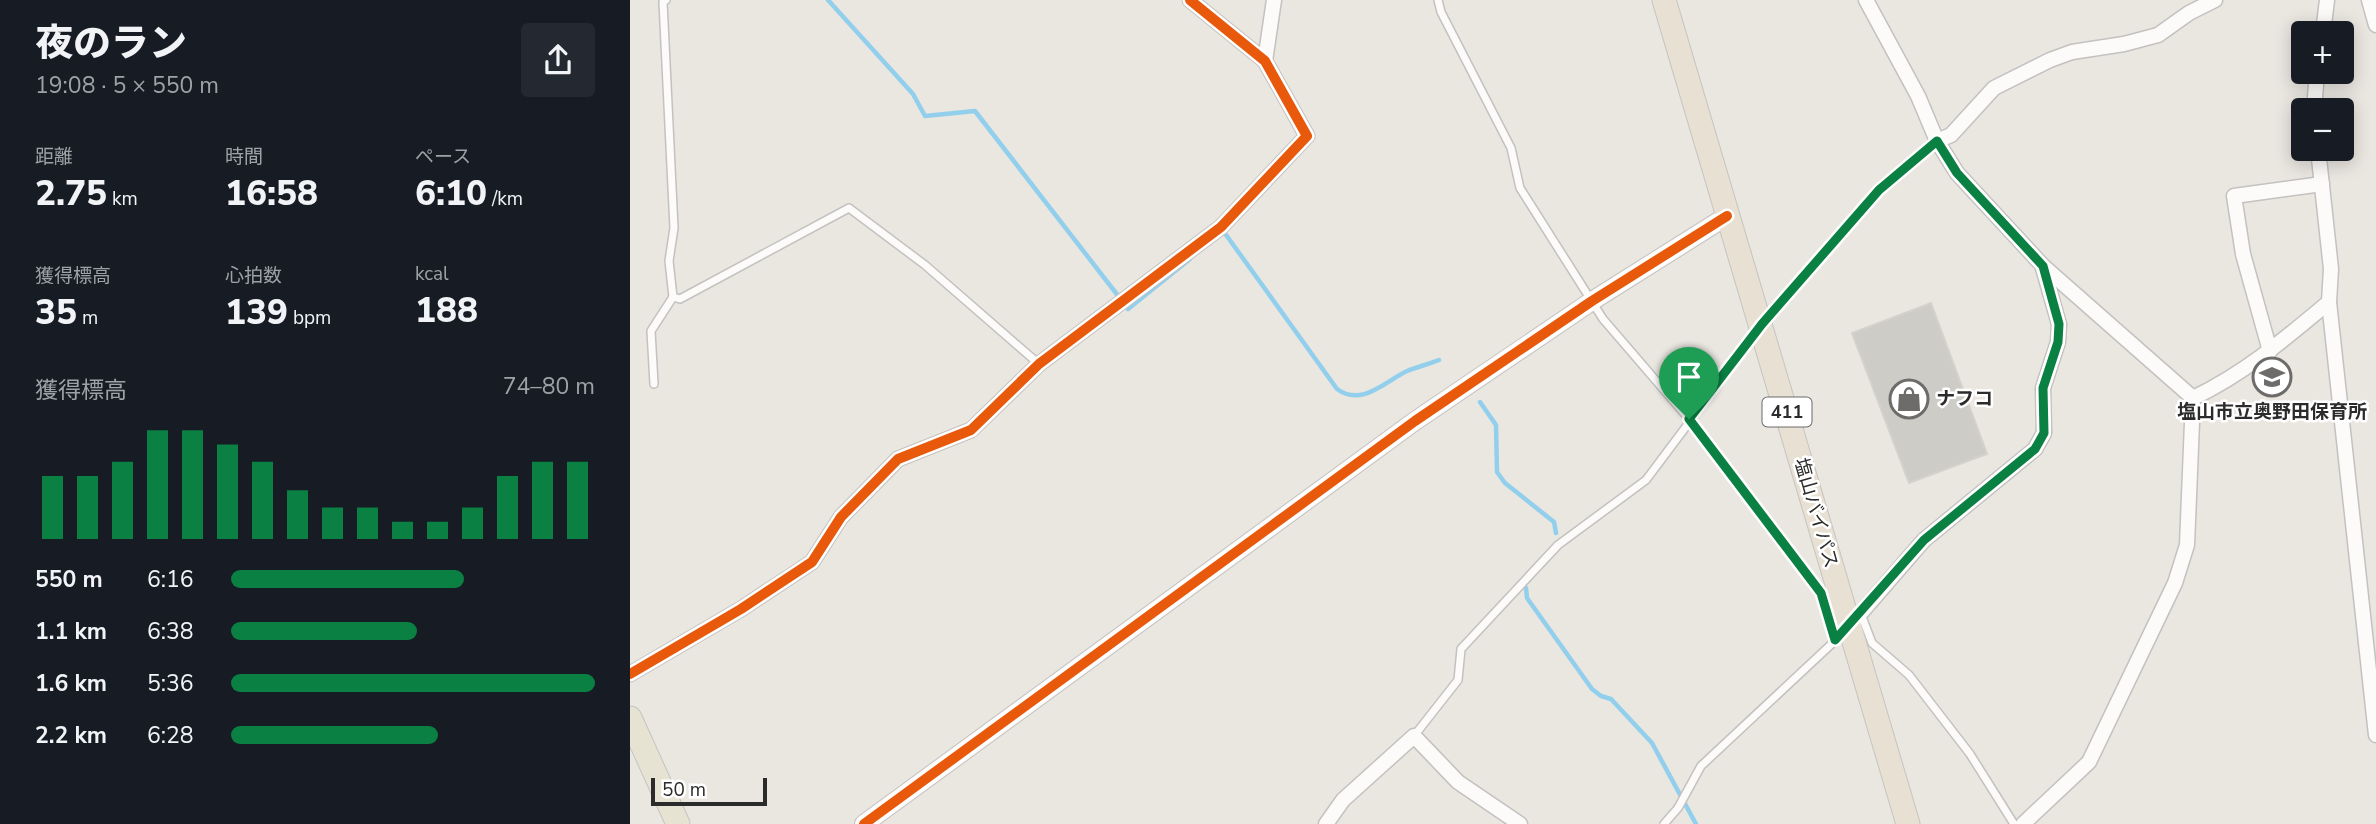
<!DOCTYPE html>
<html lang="ja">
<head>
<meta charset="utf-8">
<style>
	:root { --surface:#171b24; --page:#242831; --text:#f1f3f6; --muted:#9ea1a6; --accent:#0b8043 }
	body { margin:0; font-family:"Nunito Sans","Noto Sans JP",sans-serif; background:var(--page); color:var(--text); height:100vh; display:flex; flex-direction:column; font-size:26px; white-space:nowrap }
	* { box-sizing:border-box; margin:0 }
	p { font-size:23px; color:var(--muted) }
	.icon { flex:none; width:38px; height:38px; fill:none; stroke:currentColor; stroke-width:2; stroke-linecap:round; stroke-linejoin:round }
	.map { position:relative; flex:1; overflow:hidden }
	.side { display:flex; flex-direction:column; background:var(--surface); width:630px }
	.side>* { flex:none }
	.buttons { position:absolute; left:1661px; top:21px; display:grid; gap:14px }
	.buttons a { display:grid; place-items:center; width:63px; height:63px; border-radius:7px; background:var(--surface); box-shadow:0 4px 18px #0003; font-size:35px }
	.scale { position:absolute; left:21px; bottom:18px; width:116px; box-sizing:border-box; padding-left:7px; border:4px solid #2b2b2b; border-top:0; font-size:19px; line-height:24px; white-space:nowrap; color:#2b2b2b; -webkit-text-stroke:5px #fff; paint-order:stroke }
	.pin { position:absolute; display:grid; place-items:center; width:60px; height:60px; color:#fff; margin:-72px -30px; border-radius:50% 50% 50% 0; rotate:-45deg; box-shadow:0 0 7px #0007 }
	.pin .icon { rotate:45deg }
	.round { display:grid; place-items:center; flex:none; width:74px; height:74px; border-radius:7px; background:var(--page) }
	.head { display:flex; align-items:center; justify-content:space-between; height:119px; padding:0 35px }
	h1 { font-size:38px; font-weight:800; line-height:52px }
	.stats { display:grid; grid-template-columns:repeat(3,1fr); gap:10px; height:119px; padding:7px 35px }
	.stats div { display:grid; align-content:center }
	.stats b { font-size:35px; font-weight:800 }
	.stats small { font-size:19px; font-weight:400 }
	.stats p { font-size:19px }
	.chart { height:196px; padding:14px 35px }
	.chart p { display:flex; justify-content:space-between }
	.chart svg { width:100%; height:126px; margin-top:7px; stroke:var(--accent); stroke-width:6 }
	ul { padding:0 35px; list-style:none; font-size:23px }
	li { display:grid; grid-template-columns:112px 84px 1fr; align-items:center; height:52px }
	li i { height:18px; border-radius:9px; background:var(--accent) }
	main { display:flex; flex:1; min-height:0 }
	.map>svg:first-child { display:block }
</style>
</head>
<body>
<main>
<section class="side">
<div class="head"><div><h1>夜のラン</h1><p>19:08 · 5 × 550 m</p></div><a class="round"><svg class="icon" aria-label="share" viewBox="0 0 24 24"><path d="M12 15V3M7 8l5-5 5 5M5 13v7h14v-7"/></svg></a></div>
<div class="stats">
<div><p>距離</p><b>2.75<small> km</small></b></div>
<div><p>時間</p><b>16:58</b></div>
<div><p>ペース</p><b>6:10<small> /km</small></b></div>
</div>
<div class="stats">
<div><p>獲得標高</p><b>35<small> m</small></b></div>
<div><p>心拍数</p><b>139<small> bpm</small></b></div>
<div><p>kcal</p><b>188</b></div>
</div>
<div class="chart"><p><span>獲得標高</span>74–80 m</p>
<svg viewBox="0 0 160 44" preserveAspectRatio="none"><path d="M5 44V22M15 44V22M25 44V17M35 44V6M45 44V6M55 44V11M65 44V17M75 44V27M85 44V33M95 44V33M105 44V38M115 44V38M125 44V33M135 44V22M145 44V17M155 44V17"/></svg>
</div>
<ul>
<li><b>550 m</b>6:16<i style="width:64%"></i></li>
<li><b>1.1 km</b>6:38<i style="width:51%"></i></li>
<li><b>1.6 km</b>5:36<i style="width:100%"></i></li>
<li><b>2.2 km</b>6:28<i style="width:57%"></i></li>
</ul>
</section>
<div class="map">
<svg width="1746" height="824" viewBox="0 0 1746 824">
	<rect width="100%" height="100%" fill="#eae6e0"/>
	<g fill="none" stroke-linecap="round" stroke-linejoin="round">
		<g stroke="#92cfed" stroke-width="4.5">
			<path d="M 198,0 L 283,94 L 295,116 L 345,111 L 489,297"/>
			<path d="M 592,234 L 594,232 L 707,389 C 732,407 754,382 777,371 C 787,367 799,364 809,360"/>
			<path d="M 498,309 L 560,259"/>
			<path d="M 850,402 L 866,425 L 867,472 L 875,483 L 924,522 L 926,533"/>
			<path d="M 896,588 L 897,598 L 962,689 L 971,696 L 981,699 L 1022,743 L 1066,824"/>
		</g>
	</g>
	<path fill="#ceccc7" stroke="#d5d2cc" stroke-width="2" d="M 1301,303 L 1357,454 L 1279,483 L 1222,333 Z"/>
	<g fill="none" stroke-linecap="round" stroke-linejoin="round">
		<defs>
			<g id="service">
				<path d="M 36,0 L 33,2 L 44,228 L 39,261 L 43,297 L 50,299 L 219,208 L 295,265 L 409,364"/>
				<path d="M 808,0 L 811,12 L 881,148 L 890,188 L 973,319 L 1059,419 L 1191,593 L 1205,640"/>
				<path d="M 1134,322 L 1249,190 L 1306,141"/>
				<path d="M 24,384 L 21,331 L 43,297"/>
				<path d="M 1231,614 L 1242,643 L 1279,675 L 1340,754 L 1384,824"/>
				<path d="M 784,736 L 828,680 L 831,649 L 928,545 L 1016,480 L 1127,332"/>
				<path d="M 1034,824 L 1048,808 L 1071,766 L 1208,638"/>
			</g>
			<g id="minor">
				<path d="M 1236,0 L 1288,96 L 1307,141 L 1327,173 L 1413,266 L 1563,398"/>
				<path d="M 1739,0 L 1746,25"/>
				<path d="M 1693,33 L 1697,0"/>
				<path d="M 635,61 L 644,0"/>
				<path d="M 1684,110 L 1687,72"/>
				<path d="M 1307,141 L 1321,135 L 1364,88 L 1420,60 L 1442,52 L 1494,44 L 1528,35 L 1559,13 L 1585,0"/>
				<path d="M 1688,149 L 1701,269 L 1699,302 L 1746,735"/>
				<path d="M 1640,351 L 1613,254 L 1604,196 L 1692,184"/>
				<path d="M 1563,398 C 1615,373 1656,338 1699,302"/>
				<path d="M 1218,628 L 1294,540 L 1405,449 L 1414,433 L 1413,388 L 1428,342 L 1429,324 L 1413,268"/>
				<path d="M 0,674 L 111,609 L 182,562 L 211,517 L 268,459 L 341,430 L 409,364 L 591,227 L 677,136 L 635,61 L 560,0"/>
				<path d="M 696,824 L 713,800 L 784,736 L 828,782 L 890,824"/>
				<path d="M 1393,824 L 1459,762 L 1545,583 L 1557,545 L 1563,398"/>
			</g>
			<path id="tertiary" d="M 234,824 L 785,421 L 962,301 L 1097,216"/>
			<path id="primary" d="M 0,718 L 48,824"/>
			<path id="trunk" d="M 1034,0 L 1278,824"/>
		</defs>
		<use href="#service" stroke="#c3c2c1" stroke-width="10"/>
		<use href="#minor" stroke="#c3c2c1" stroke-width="17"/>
		<use href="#tertiary" stroke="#c3c2c1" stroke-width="20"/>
		<use href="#primary" stroke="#c5c4c1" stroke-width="25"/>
		<use href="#trunk" stroke="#c5c4c1" stroke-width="25"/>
		<use href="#service" stroke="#fcfbfa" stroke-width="7"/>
		<use href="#minor" stroke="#fcfbfa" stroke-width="14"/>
		<use href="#tertiary" stroke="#fcfbfa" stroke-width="18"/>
		<use href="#primary" stroke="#e7e3d3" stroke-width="23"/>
		<use href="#trunk" stroke="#e8e0d3" stroke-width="23"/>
		<defs>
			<g id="cycleway">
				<path d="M 0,674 L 111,609 L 182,562 L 211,517 L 268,459 L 341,430 L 409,364 L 591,227 L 677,136 L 635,61 L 560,0"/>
				<path d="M 234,824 L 785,421 L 962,301 L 1097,216"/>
			</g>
		</defs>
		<use href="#cycleway" stroke="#fff" stroke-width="15"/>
		<use href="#cycleway" stroke="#e8590c" stroke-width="10"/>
	</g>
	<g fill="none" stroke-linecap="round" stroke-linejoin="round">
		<defs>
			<path id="route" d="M 1307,141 L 1327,173 L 1413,266 L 1429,324 L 1428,342 L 1413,388 L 1414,433 L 1405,449 L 1294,540 L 1205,640 L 1191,593 L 1059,419 L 1132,324 L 1249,190 Z"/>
		</defs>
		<use href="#route" stroke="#fff" stroke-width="14"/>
		<use href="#route" stroke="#0b8043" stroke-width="9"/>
	</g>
	<defs>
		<symbol id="school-ring" viewBox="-11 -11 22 22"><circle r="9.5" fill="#fff" stroke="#6e6c6a" stroke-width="1.5"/><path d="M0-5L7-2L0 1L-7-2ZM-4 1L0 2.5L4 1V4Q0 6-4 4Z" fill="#6e6c6a"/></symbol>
		<symbol id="shop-ring" viewBox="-11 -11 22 22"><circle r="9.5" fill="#fff" stroke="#6e6c6a" stroke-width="1.5"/><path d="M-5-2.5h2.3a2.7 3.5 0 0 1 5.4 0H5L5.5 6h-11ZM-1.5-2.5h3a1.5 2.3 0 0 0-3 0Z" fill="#6e6c6a"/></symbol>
	</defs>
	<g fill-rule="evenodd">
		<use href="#school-ring" x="1620" y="355" width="44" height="44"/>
		<use href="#shop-ring" x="1257" y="377" width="44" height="44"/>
	</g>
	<g text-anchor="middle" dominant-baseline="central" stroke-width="5" stroke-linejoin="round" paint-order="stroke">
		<rect fill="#fff" stroke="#6b6b6b" stroke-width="2" x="1132.5" y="397.5" width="49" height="29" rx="5"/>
		<g font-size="18" font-weight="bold" fill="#2b2b2b">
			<text x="1157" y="412">411</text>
		</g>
		<g font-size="19" font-weight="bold" fill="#2b2b2b" stroke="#fff" text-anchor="start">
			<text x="1306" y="399">ナフコ</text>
			<text x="1642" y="412" text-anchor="middle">塩山市立奥野田保育所</text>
		</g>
		<g font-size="19" fill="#2b2b2b" stroke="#fff">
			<text transform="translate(1186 513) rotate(74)">塩山バイパス</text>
		</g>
	</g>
</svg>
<div class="buttons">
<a>+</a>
<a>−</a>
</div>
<div class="scale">50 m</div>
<div class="pin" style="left:1059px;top:419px;background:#1e9e55"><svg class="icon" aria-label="arrive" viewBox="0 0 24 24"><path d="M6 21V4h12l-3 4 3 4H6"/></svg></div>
</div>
</main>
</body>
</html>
